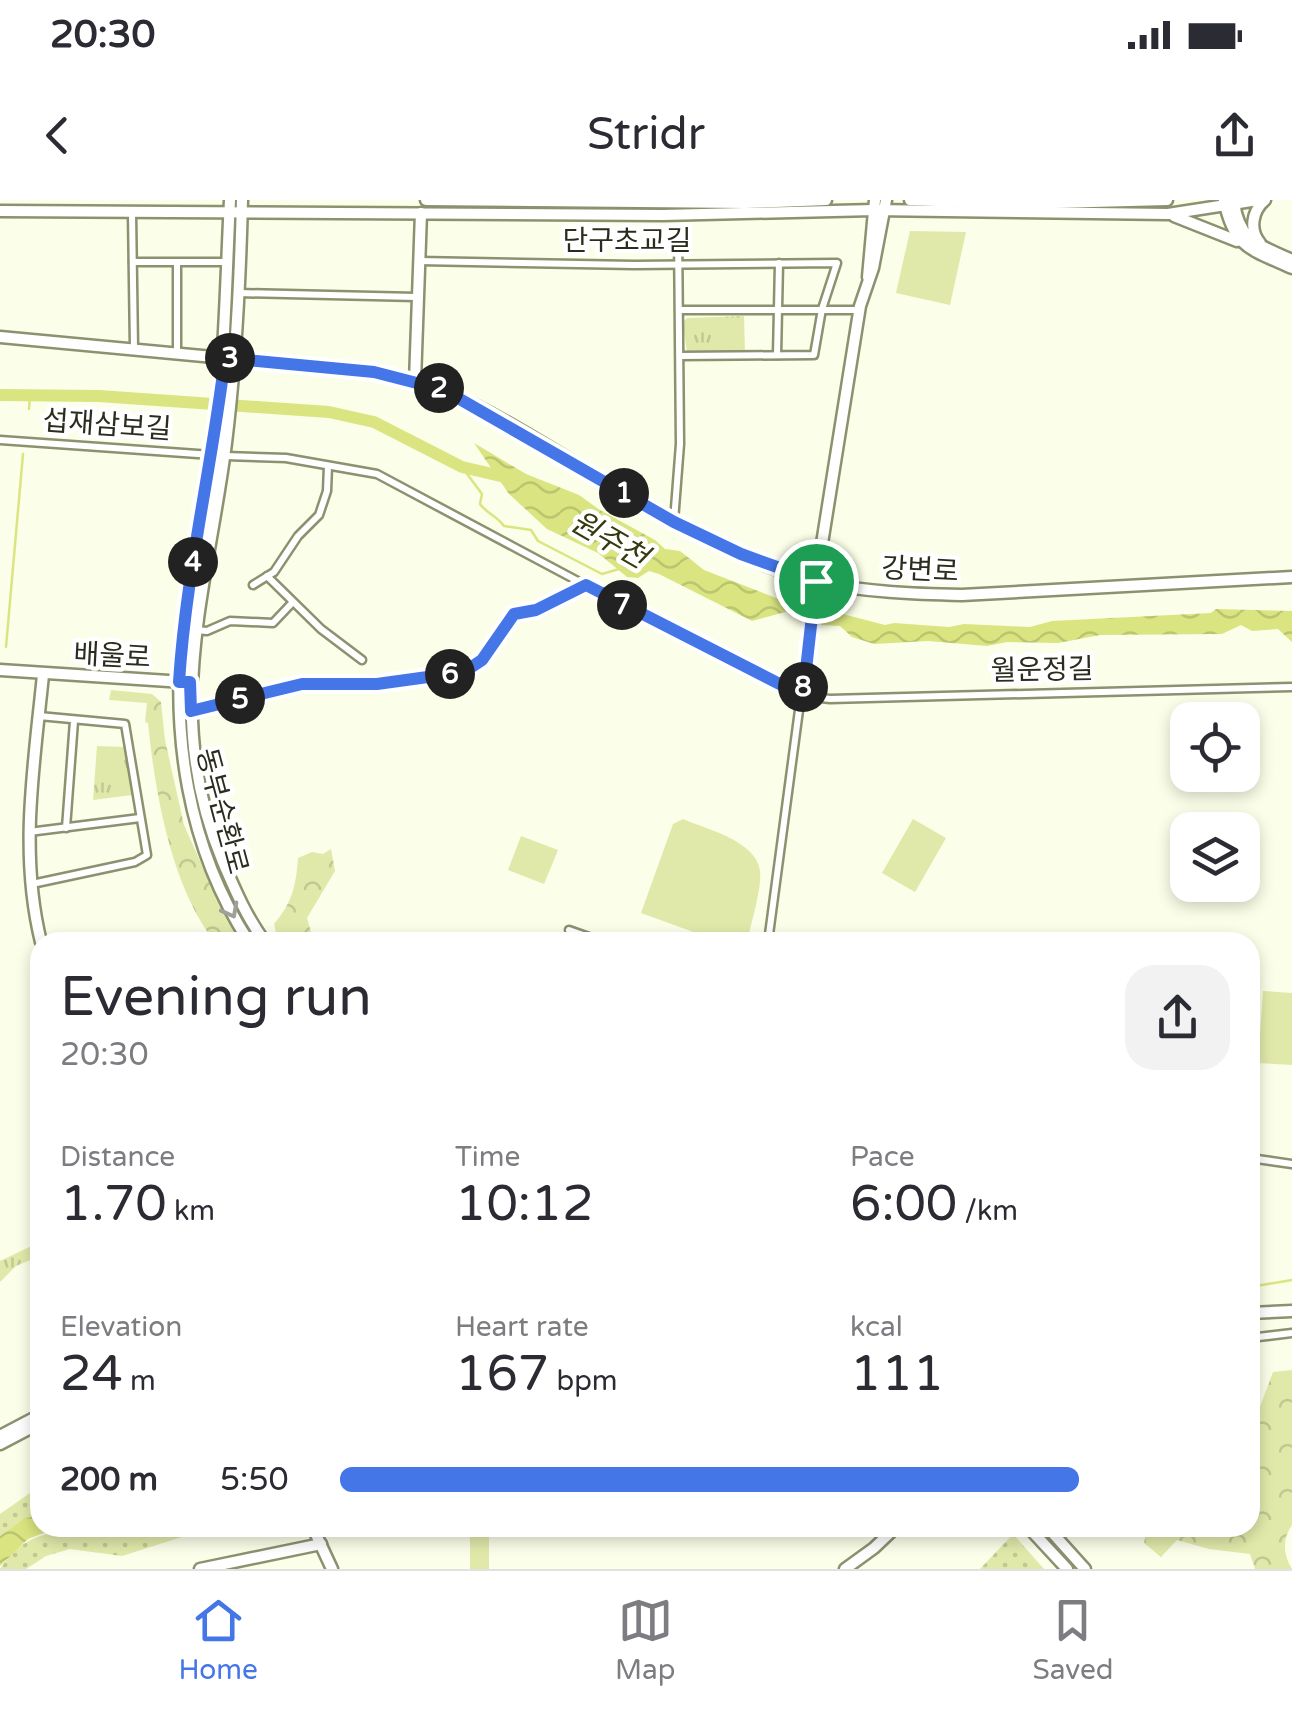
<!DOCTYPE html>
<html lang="en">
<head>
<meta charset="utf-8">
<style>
	:root { --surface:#fff; --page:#f2f2f3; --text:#2b2b33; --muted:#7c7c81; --line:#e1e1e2; --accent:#4576e7 }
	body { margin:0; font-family:"Varela Round","Noto Sans KR",sans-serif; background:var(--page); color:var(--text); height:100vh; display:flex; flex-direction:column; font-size:38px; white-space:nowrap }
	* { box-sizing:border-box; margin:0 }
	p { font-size:32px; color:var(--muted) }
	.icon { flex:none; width:55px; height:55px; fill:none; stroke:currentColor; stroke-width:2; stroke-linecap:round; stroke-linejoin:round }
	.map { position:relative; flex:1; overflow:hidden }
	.details { position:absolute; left:30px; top:732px; width:1230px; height:605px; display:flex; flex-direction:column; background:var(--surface); border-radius:30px; box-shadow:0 5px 15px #0003 }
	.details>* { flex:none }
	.tools { position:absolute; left:1170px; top:502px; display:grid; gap:20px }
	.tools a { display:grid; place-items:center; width:90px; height:90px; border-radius:20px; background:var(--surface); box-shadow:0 5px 15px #0003; font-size:50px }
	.pin { position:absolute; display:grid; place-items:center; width:85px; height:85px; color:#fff; margin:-42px; border:5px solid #fff; border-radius:50%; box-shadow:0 2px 10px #0007 }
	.km { position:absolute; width:50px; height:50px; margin:-25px; border-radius:50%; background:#222; color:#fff; font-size:28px; line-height:50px; text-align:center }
	.round { display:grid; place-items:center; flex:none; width:105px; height:105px; border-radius:30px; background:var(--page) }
	.headline { display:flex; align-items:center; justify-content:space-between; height:170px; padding:0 30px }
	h1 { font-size:55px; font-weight:600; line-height:75px }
	.figures { display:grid; grid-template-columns:repeat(3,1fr); gap:15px; height:170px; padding:10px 30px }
	.figures div { display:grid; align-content:center }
	.figures b { font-size:50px; font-weight:600 }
	.figures small { font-size:28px; font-weight:400 }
	.figures p { font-size:28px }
	ul { padding:0 30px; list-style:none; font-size:32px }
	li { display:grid; grid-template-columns:160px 120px 1fr; align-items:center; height:75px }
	li i { height:25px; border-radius:12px; background:var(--accent) }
	.status { display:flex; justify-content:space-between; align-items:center; height:70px; padding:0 50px; background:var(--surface); direction:ltr }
	.status svg { height:28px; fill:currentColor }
	header { display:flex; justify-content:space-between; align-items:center; height:130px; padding:0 30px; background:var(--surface); font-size:45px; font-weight:600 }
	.dock { display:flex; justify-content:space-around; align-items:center; height:140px; border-top:2px solid var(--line); background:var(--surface); font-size:28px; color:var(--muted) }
	.dock a { display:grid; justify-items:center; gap:5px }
	.dock .on { color:var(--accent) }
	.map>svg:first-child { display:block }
</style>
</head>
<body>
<div class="status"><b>20:30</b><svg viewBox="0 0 49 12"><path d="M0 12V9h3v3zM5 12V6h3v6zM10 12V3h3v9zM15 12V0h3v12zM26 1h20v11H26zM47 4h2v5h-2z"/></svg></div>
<header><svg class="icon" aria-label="back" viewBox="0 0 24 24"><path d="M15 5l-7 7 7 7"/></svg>Stridr<svg class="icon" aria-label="share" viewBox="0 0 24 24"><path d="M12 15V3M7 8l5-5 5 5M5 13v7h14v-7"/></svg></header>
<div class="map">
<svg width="1292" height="1369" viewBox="0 0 1292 1369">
	<defs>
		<pattern id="grass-dots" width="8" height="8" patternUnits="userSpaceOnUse" patternTransform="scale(2.5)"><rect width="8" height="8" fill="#e1e9aa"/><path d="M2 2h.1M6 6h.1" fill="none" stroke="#c1c892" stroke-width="1.8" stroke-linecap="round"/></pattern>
		<pattern id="forest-crowns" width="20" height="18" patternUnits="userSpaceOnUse" patternTransform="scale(2.5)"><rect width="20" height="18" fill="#e1e9aa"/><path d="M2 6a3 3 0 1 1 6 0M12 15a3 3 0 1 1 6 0" fill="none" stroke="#c1c892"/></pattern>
		<pattern id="park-tufts" width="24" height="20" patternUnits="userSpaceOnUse" patternTransform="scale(2.5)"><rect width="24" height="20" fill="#e1e9aa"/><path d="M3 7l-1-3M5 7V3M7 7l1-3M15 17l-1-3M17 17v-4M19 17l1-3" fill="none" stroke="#c1c892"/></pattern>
		<pattern id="water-waves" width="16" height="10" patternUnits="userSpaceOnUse" patternTransform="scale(2.5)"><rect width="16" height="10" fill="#dae581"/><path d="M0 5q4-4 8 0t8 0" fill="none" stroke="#bbc56f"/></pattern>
	</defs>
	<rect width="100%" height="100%" fill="#fbfee8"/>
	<g fill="url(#grass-dots)">
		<path d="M 40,1292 L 40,1316 L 24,1318 L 0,1336 L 0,1314 L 30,1293 Z"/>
		<path d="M 156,1328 L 194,1328 L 185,1336 L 122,1356 L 70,1349 L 46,1356 L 26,1369 L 0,1369 C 44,1304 96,1350 156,1328 Z"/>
		<path d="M 1013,1334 L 1044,1369 L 980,1369 Z"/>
	</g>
	<g fill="url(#forest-crowns)">
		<path d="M 111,490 L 152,494 L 161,502 L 165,540 L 184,625 L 217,699 L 243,742 L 215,742 C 171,687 155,592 148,523 L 145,522 L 147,503 L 109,500 Z"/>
		<path d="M 331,649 L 335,671 L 307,718 L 314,742 L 278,742 L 274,724 C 292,703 296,686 298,658 L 312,652 L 323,654 Z"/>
		<path d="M 1292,1170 L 1292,1325 C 1282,1339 1283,1355 1292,1369 L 1255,1369 L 1250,1354 L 1209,1349 L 1177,1340 L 1161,1357 L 1144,1343 L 1147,1328 L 1250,1328 L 1253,1260 L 1250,1224 L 1258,1212 L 1273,1172 Z"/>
	</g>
	<g fill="url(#park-tufts)">
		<path d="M 744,116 L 745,152 L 687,153 L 683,122 L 687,118 Z"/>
		<path d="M 97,546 L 125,547 L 132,595 L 93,600 Z"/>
		<path d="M 40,1042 L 40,1056 L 16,1066 L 0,1082 L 0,1061 Z"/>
	</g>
	<g fill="#e1e9aa">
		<path d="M 910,31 L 966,32 L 950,105 L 896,93 Z"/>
		<path d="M 683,619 C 706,629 757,641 760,671 C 762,689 751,723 747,742 L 721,742 L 641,713 L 673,624 Z"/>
		<path d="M 913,619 L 946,638 L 915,692 L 882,673 Z"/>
		<path d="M 521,636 L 558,650 L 544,684 L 508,670 Z"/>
		<path d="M 1263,791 L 1292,793 L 1292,865 L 1258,863 Z"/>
		<rect x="470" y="1328" width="19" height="41"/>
	</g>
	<g fill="url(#water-waves)">
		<path d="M 474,243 L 526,274 L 579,295 L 600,310 L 655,340 L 665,349 L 680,351 L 704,370 L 799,407 L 831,411 L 885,425 L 894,423 L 949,427 L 964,424 L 1030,427 L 1052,421 L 1211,413 L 1216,409 L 1292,411 L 1292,442 L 1278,429 L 1252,431 L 1241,425 L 1222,434 L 1100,435 L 1058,443 L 1007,442 L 987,446 L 928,441 L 874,444 L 852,437 L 840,426 L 803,424 L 789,411 L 752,421 L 659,374 L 649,371 L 638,378 L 627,377 L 598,353 L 547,329 L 509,294 Z"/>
		<path d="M 40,1316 L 40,1328 L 155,1328 L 116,1336 L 66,1330 L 46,1332 L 28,1339 L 0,1366 L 0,1336 L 24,1318 Z"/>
	</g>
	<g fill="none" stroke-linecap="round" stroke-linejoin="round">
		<g stroke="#dae581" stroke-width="2.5">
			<path d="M 29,209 L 30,196"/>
			<path d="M 462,267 L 482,294 L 480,304 C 486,313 497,316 504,326 L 531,330 L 538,341 L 602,374 L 619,369"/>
			<path d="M 6,447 L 23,254"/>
			<path d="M 1250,1087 L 1292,1080"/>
		</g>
		<path stroke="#dae581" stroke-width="12" d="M 0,195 L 99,196 L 329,212 L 374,222 L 462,267 L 509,278"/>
		<defs>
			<g id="street">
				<path d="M 132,14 L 134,148"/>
				<path d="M 419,61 L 634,65 L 837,63 L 822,109 L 814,155 L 680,156"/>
				<path d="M 133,62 L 227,62"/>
				<path d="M 177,63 L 177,153"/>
				<path d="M 238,93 L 416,97"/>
				<path d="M 680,110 L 859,110"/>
				<path d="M 777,155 L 779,63"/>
				<path d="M 0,240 L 212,255"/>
				<path d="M 225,256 L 286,258 L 377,274 L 677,434 L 803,496 L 830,499 L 1292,487"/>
				<path d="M 674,321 L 680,244 L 678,32"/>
				<path d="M 267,376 L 321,429 L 362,460"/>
				<path d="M 253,385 L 274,372 L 298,336 L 319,315 L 327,291 L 328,266"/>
				<path d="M 195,430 L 207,431 L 230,421 L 273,423 L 292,403"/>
				<path d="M 192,511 L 302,484 L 377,484 L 464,472 L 483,460 L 514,414 L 536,410 L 585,385"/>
				<path d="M 66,628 L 74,521"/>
				<path d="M 29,632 L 140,618"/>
				<path d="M 32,684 L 135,662 L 147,655 L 125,524 L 39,516"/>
				<path d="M 569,730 L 603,742"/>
				<path d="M 768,742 L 816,383"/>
				<path d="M 1250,958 L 1292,964"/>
				<path d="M 1250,1138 L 1292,1133"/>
				<path d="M 33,1227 L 40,1241"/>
			</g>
			<g id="secondary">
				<path d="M 230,0 C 226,79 225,156 215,235 C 206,297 189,359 183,422 C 171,534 187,647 249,742"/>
				<path d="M 242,0 C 240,81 236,162 226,243 C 207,392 161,514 223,662 C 235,690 247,718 265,742"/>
				<path d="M 426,0 L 746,3 L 826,0"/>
				<path d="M 910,0 L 1015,4 L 1167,0"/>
				<path d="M 1224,0 C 1234,48 1250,49 1292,68"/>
				<path d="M 1234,2 C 1239,42 1260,45 1292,60"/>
				<path d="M 0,11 L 663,15 L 874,10 L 1168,14 L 1258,0"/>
				<path d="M 1174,16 L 1237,41"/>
				<path d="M 1260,43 C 1249,30 1252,11 1265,0"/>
				<path d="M 868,77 L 875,0"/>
				<path d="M 0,137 L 374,172 C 398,177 424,181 447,191 C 525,228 596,278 671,320 C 715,345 768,370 818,382 C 865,392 914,394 962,395 L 1292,377"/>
				<path d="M 415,181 L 421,13"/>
				<path d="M 816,381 L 860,106 L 873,68 L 886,0"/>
				<path d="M 0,470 L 184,482"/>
				<path d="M 41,742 C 19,653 34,565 43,475"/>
				<path d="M 1250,1113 L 1292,1111"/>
				<path d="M 0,1236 L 40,1215"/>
				<path d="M 0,1244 L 40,1223"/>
				<path d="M 313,1328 L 332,1369"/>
				<path d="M 1029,1328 L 1067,1369"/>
				<path d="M 1048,1328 L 1085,1369"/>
				<path d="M 200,1369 L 321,1344"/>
				<path d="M 845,1369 L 874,1348 L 895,1328"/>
			</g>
		</defs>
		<use href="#street" stroke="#8c916f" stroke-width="11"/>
		<use href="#secondary" stroke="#8c916f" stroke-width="15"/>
		<use href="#street" stroke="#fff" stroke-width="6"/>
		<use href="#secondary" stroke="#fff" stroke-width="10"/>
	</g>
	<defs><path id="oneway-chevron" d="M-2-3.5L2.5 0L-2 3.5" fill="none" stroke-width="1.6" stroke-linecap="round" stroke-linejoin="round" transform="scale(2.5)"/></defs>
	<use stroke="#9fa09a" href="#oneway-chevron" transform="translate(231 711) rotate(62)"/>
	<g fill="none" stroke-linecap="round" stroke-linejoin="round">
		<defs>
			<path id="route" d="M 225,158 L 374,172 L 444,190 L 674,322 L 741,354 L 816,381 L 803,496 L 586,385 L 536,410 L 514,414 L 482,460 L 464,472 L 377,484 L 302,484 L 191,511 L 190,482 L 179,482 C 186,373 212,266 225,158 Z"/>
		</defs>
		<use href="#route" stroke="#fff" stroke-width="20"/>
		<use href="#route" stroke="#4576e7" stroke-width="12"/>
	</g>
	<g text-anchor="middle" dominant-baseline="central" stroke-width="9" stroke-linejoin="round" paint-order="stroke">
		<g font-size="28" fill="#2a2c1e" stroke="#fff">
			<text x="627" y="41">단구초교길</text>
			<text transform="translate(107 225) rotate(4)">섭재삼보길</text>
			<text transform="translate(920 370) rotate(3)">강변로</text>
			<text transform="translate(112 456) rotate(3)">배울로</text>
			<text transform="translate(1042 470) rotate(-1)">월운정길</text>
			<text transform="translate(222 611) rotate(75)">동부순환로</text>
		</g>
		<g font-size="30" font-style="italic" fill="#363a0f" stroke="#fff">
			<text transform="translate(609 340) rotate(30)">원주천</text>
		</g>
	</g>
</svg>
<div class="tools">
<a><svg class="icon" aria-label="locate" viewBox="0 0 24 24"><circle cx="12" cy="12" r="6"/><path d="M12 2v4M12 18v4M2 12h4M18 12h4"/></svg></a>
<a><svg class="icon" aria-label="layers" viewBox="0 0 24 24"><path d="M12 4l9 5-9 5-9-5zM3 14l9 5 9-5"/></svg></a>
</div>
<div class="pin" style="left:816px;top:381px;background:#1e9e55"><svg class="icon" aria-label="arrive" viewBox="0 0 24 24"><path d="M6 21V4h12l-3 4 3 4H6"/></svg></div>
<b class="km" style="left:624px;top:293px">1</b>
<b class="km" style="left:439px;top:188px">2</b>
<b class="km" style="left:230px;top:158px">3</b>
<b class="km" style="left:193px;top:362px">4</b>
<b class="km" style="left:240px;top:499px">5</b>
<b class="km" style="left:450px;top:474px">6</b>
<b class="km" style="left:622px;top:405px">7</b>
<b class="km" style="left:803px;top:487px">8</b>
<section class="details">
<div class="headline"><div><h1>Evening run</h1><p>20:30</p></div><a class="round"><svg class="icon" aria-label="share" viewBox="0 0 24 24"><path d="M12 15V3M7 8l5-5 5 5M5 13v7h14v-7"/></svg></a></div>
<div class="figures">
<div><p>Distance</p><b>1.70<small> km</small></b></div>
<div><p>Time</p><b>10:12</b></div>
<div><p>Pace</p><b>6:00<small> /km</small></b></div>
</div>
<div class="figures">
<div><p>Elevation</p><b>24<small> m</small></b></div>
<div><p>Heart rate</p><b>167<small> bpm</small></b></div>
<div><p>kcal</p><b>111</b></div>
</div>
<ul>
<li><b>200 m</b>5:50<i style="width:83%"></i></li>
</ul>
</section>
</div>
<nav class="dock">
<a class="on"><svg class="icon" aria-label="home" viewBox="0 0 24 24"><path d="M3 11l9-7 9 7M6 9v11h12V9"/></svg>Home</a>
<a><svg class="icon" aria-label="map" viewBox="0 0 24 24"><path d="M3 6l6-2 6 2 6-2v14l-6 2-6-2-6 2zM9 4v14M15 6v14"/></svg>Map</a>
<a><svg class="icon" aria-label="saved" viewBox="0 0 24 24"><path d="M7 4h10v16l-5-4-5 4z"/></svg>Saved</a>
</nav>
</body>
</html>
